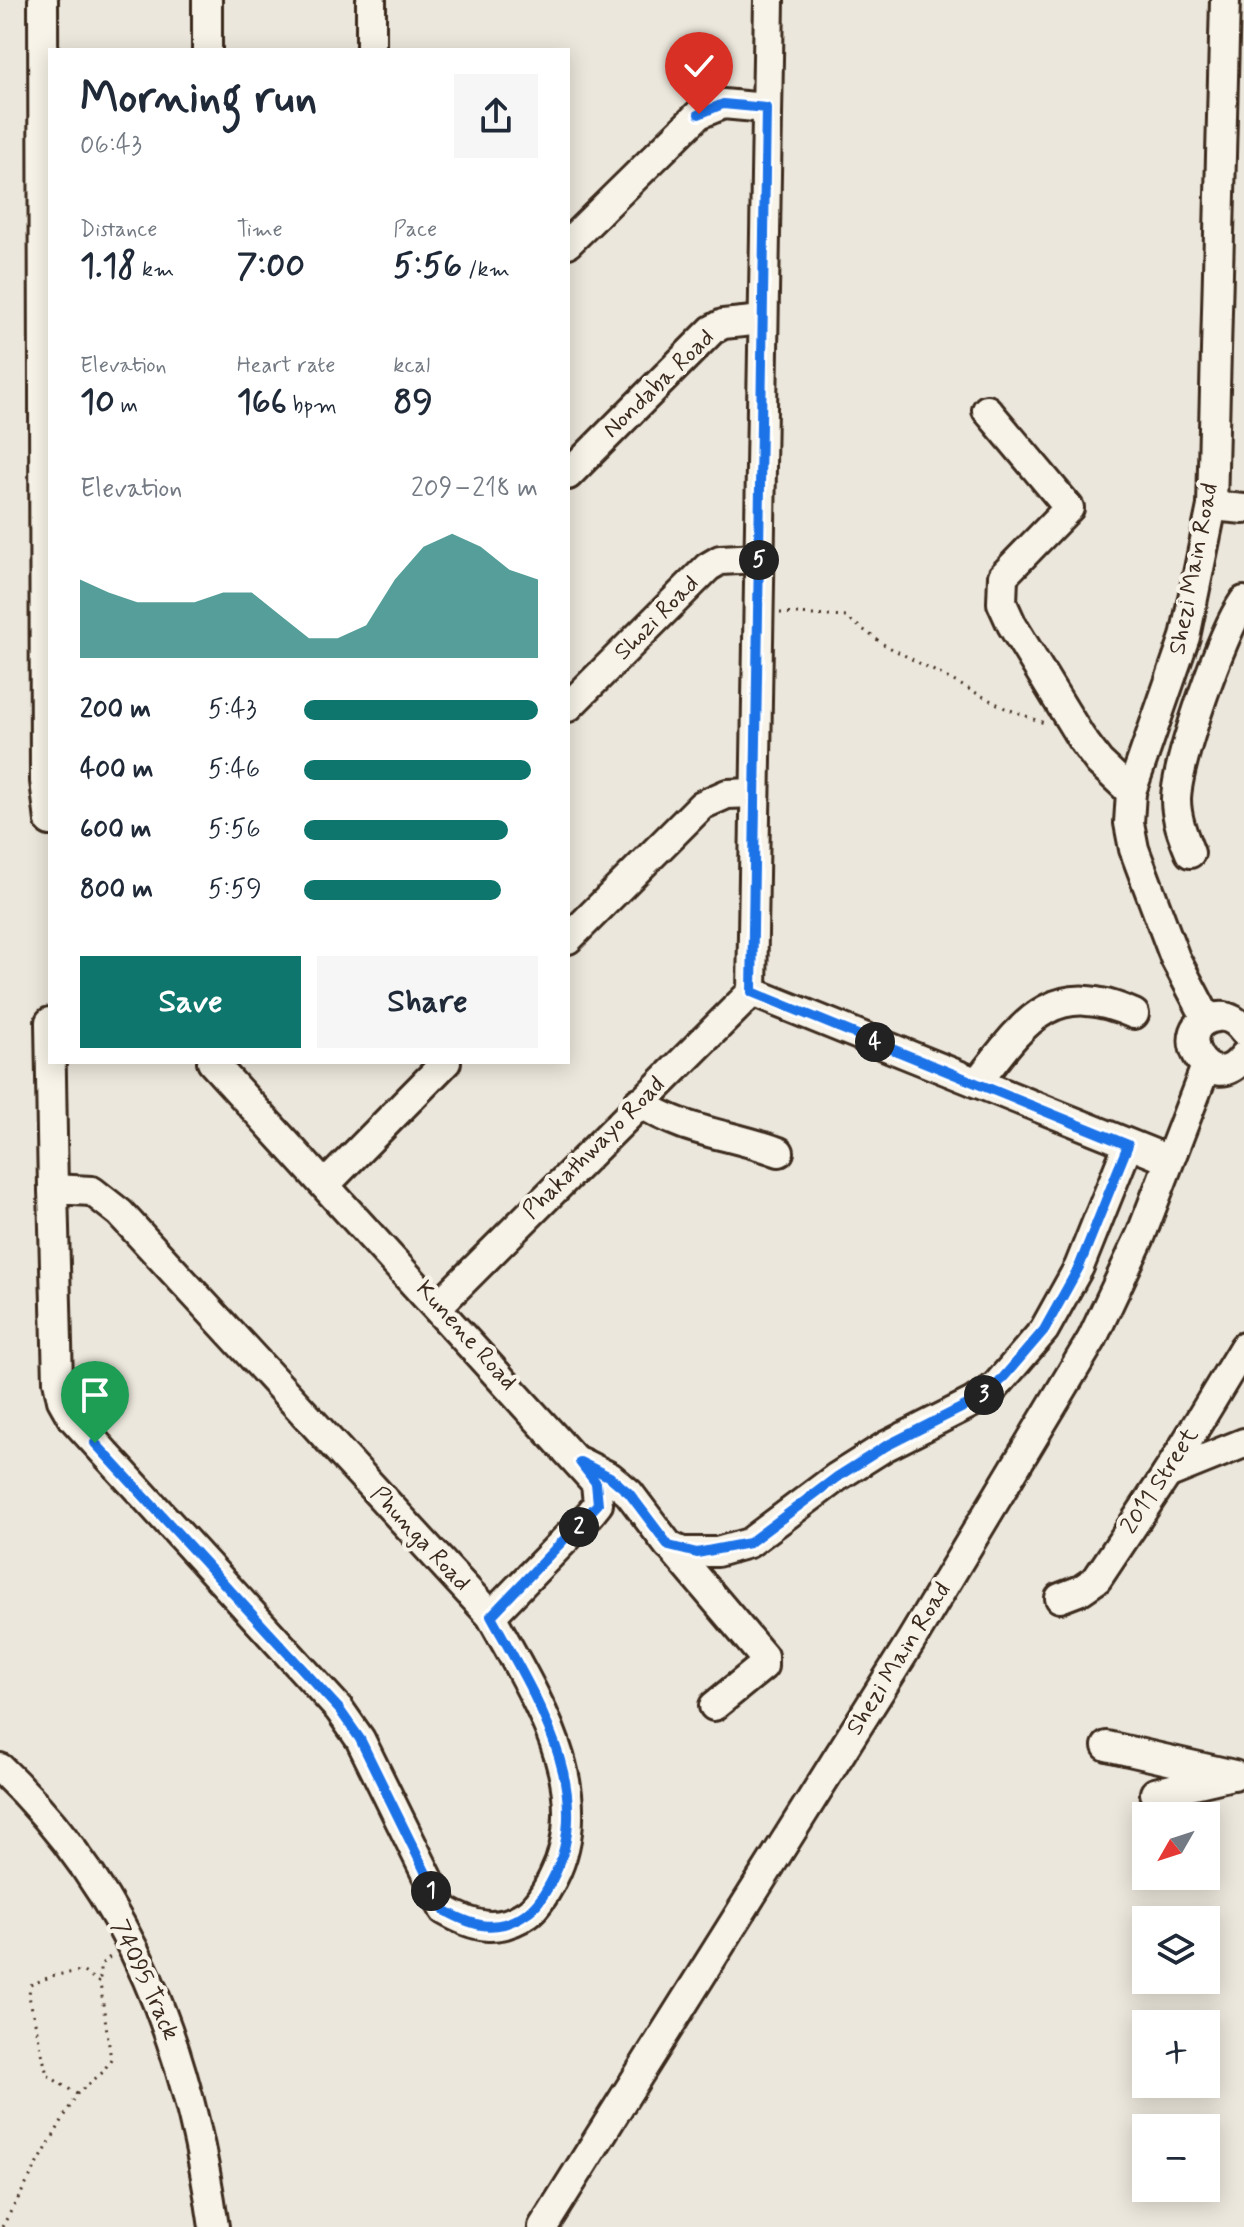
<!DOCTYPE html>
<html lang="en">
<head>
<meta charset="utf-8">
<style>
	:root { --surface:#fff; --page:#f6f6f7; --text:#1f2937; --muted:#747a83; --accent:#0f766e }
	body { margin:0; font-family:Mynerve,sans-serif; background:var(--page); color:var(--text); height:100vh; display:flex; flex-direction:column; font-size:30px; white-space:nowrap }
	* { box-sizing:border-box; margin:0 }
	p { font-size:26px; color:var(--muted) }
	.icon { flex:none; width:44px; height:44px; fill:none; stroke:currentColor; stroke-width:2; stroke-linecap:round; stroke-linejoin:round }
	.map { position:relative; flex:1; overflow:hidden }
	.sheet { position:absolute; left:48px; top:48px; width:522px; height:1016px; display:flex; flex-direction:column; background:var(--surface); border-radius:0px; box-shadow:0 4px 20px #0003 }
	.sheet>* { flex:none }
	.needle { width:52px; rotate:231deg }
	.fabs { position:absolute; left:1132px; top:1802px; display:grid; gap:16px }
	.fabs a { display:grid; place-items:center; width:88px; height:88px; border-radius:0px; background:var(--surface); box-shadow:0 4px 20px #0003; font-size:40px }
	.pin { position:absolute; display:grid; place-items:center; width:68px; height:68px; color:#fff; margin:-82px -34px; border-radius:50% 50% 50% 0; rotate:-45deg; box-shadow:0 0 8px #0007 }
	.pin .icon { rotate:45deg }
	.km { position:absolute; width:40px; height:40px; margin:-20px; border-radius:50%; background:#222; color:#fff; font-size:22px; line-height:40px; text-align:center }
	.round { display:grid; place-items:center; flex:none; width:84px; height:84px; border-radius:0px; background:var(--page) }
	.headline { display:flex; align-items:center; justify-content:space-between; height:136px; padding:0 32px }
	h1 { font-size:44px; font-weight:800; line-height:60px }
	.metrics { display:grid; grid-template-columns:repeat(3,1fr); gap:12px; height:136px; padding:8px 32px }
	.metrics div { display:grid; align-content:center }
	.metrics b { font-size:34px; font-weight:800 }
	.metrics small { font-size:22px; font-weight:400 }
	.metrics p { font-size:22px }
	.chart { height:224px; padding:16px 32px }
	.chart p { display:flex; justify-content:space-between }
	.chart svg { width:100%; height:144px; margin-top:8px; fill:var(--accent); opacity:.7 }
	.primary-button { display:flex; gap:16px; margin-top:auto; padding:16px 32px }
	.primary-button a { flex:1; height:92px; border-radius:0px; background:var(--accent); color:#fff; font-size:32px; font-weight:800; line-height:92px; text-align:center }
	.primary-button a+a { background:var(--page); color:var(--text) }
	ul { padding:0 32px; list-style:none; font-size:26px }
	li { display:grid; grid-template-columns:128px 96px 1fr; align-items:center; height:60px }
	li i { height:20px; border-radius:10px; background:var(--accent) }
	.map>svg:first-child { display:block }
</style>
</head>
<body>
<div class="map">
<svg width="1244" height="2227" viewBox="0 0 1244 2227">
	<rect width="100%" height="100%" fill="#ece7dc"/>
	<filter id="ink" filterUnits="userSpaceOnUse"><feTurbulence type="fractalNoise" baseFrequency=".0125" numOctaves="2"/><feDisplacementMap in="SourceGraphic" scale="16" xChannelSelector="R" yChannelSelector="G"/><feConvolveMatrix kernelMatrix="1 2 1 2 8 2 1 2 1" color-interpolation-filters="sRGB"/></filter>
	<g filter="url(#ink)">
		<g fill="none" stroke-linecap="round" stroke-linejoin="round">
			<defs>
				<g id="minor">
					<path d="M 43,0 L 45,781 L 50,821"/>
					<path d="M 207,0 L 207,50"/>
					<path d="M 769,0 L 752,992 L 1169,1160"/>
					<path d="M 371,50 L 371,0"/>
					<path d="M 568,243 L 699,114 L 723,104 L 766,108"/>
					<path d="M 987,410 L 1069,508 L 1003,576 L 1002,603 L 1012,625 L 1081,738 L 1099,762 L 1131,792"/>
					<path d="M 568,475 L 712,330 L 723,324 L 763,320"/>
					<path d="M 1212,506 L 1244,509"/>
					<path d="M 568,707 L 708,567 L 720,560 L 759,558"/>
					<path d="M 1190,853 C 1183,836 1176,818 1176,799 C 1177,761 1222,632 1244,601"/>
					<path d="M 568,939 L 702,805 L 727,794 L 755,793"/>
					<path d="M 1207,1019 L 1175,958 L 1134,849 L 1129,823 L 1131,792 L 1185,637 L 1212,506 L 1225,0"/>
					<path d="M 50,1022 L 53,1189"/>
					<path d="M 1244,1031 C 1238,1022 1229,1015 1217,1017 C 1166,1023 1209,1103 1244,1056"/>
					<path d="M 212,1062 L 596,1483 L 598,1504 L 590,1514 L 491,1616"/>
					<path d="M 977,1083 C 1024,1022 1052,977 1134,1014"/>
					<path d="M 639,1102 C 685,1133 728,1133 779,1152"/>
					<path d="M 326,1184 L 446,1062"/>
					<path d="M 53,1189 L 92,1191 L 120,1213 L 491,1616 C 533,1693 598,1790 553,1878 C 547,1890 539,1905 528,1913 C 498,1934 474,1927 444,1910 L 360,1739 L 339,1709 L 71,1416 L 62,1400 L 58,1381 Z"/>
					<path d="M 438,1306 L 752,992"/>
					<path d="M 580,1462 L 610,1477 L 629,1493 L 669,1546 L 683,1552 L 717,1552 L 749,1543 L 837,1477 L 886,1446 L 973,1402 L 996,1386 L 1044,1330 L 1079,1267 L 1128,1145"/>
					<path d="M 1167,1474 L 1244,1443"/>
					<path d="M 670,1546 L 763,1656 L 763,1666 L 714,1706"/>
					<path d="M 1060,1598 L 1081,1590 L 1097,1579 L 1167,1474 L 1244,1347"/>
					<path d="M 1107,1746 L 1234,1775"/>
					<path d="M 0,1768 C 132,1894 189,2050 214,2227"/>
					<path d="M 1155,1793 L 1228,1776"/>
					<path d="M 543,2227 L 911,1641 L 1092,1339 L 1141,1235 L 1206,1066"/>
				</g>
			</defs>
			<use href="#minor" stroke="#3b2a1e" stroke-width="34"/>
			<g stroke="#3b2a1e" stroke-width="3" stroke-dasharray="2 6" stroke-linecap="butt">
				<path d="M 780,613 L 846,617 L 883,644 L 919,663 L 1005,708 L 1044,723"/>
				<path d="M 77,2094 L 47,2075 L 29,1996 L 30,1985 L 55,1975 L 82,1971 L 100,1983 L 100,1965 L 111,1956"/>
				<path d="M 2,2227 L 77,2094 L 103,2072 L 111,2059 L 100,1983"/>
			</g>
			<use href="#minor" stroke="#f7f3e8" stroke-width="28"/>
		</g>
	</g>
	<g fill="none" stroke-linecap="round" stroke-linejoin="round" filter="url(#ink)">
		<defs>
			<path id="route" d="M 95,1443 L 339,1709 L 360,1739 L 444,1910 C 474,1927 498,1934 528,1912 C 539,1905 547,1890 553,1878 C 598,1791 533,1693 491,1616 L 598,1504 L 596,1483 L 580,1462 L 610,1477 L 629,1493 L 669,1546 L 697,1553 L 749,1543 L 837,1477 L 886,1446 L 973,1402 L 996,1386 L 1044,1330 L 1079,1267 L 1128,1145 L 752,992 L 766,108 L 723,104 L 699,114"/>
		</defs>
		<use href="#route" stroke="#fff" stroke-width="16"/>
		<use href="#route" stroke="#1a73e8" stroke-width="10"/>
	</g>
	<g text-anchor="middle" dominant-baseline="central" stroke-width="8" stroke-linejoin="round" paint-order="stroke">
		<g font-size="24" fill="#3b2a1e" stroke="#f7f3e8">
			<text transform="translate(659 384) rotate(-44)">Nondaba Road</text>
			<text transform="translate(1194 569) rotate(-79)">Shezi Main Road</text>
			<text transform="translate(657 618) rotate(-45)">Shozi Road</text>
			<text transform="translate(594 1148) rotate(-45)">Phakathwayo Road</text>
			<text transform="translate(466 1336) rotate(48)">Kunene Road</text>
			<text transform="translate(1160 1481) rotate(-57)">2011 Street</text>
			<text transform="translate(420 1539) rotate(47)">Phunga Road</text>
			<text transform="translate(899 1659) rotate(-58)">Shezi Main Road</text>
			<text transform="translate(145 1980) rotate(65)">74095 Track</text>
		</g>
	</g>
</svg>
<div class="fabs">
<a><svg class="needle" viewBox="-14 -14 28 28"><path d="M0-13l5 13h-10z" fill="#e53935"/><path d="M0 13l5-13h-10z" fill="#747a83"/></svg></a>
<a><svg class="icon" aria-label="layers" viewBox="0 0 24 24"><path d="M12 4l9 5-9 5-9-5zM3 14l9 5 9-5"/></svg></a>
<a>+</a>
<a>−</a>
</div>
<div class="pin" style="left:95px;top:1443px;background:#1e9e55"><svg class="icon" aria-label="arrive" viewBox="0 0 24 24"><path d="M6 21V4h12l-3 4 3 4H6"/></svg></div>
<div class="pin" style="left:699px;top:114px;background:#d93025"><svg class="icon" aria-label="check" viewBox="0 0 24 24"><path d="M5 12l5 5 9-10"/></svg></div>
<b class="km" style="left:431px;top:1891px">1</b>
<b class="km" style="left:579px;top:1527px">2</b>
<b class="km" style="left:984px;top:1395px">3</b>
<b class="km" style="left:875px;top:1042px">4</b>
<b class="km" style="left:759px;top:560px">5</b>
<section class="sheet">
<div class="headline"><div><h1>Morning run</h1><p>06:43</p></div><a class="round"><svg class="icon" aria-label="share" viewBox="0 0 24 24"><path d="M12 15V3M7 8l5-5 5 5M5 13v7h14v-7"/></svg></a></div>
<div class="metrics">
<div><p>Distance</p><b>1.18<small> km</small></b></div>
<div><p>Time</p><b>7:00</b></div>
<div><p>Pace</p><b>5:56<small> /km</small></b></div>
</div>
<div class="metrics">
<div><p>Elevation</p><b>10<small> m</small></b></div>
<div><p>Heart rate</p><b>166<small> bpm</small></b></div>
<div><p>kcal</p><b>89</b></div>
</div>
<div class="chart"><p><span>Elevation</span>209–218 m</p>
<svg viewBox="0 0 160 44" preserveAspectRatio="none"><path d="M0 44V20L10 24L20 27L30 27L40 27L50 24L60 24L70 31L80 38L90 38L100 34L110 20L120 10L130 6L140 10L150 17L160 20V44z"/></svg>
</div>
<ul>
<li><b>200 m</b>5:43<i style="width:100%"></i></li>
<li><b>400 m</b>5:46<i style="width:97%"></i></li>
<li><b>600 m</b>5:56<i style="width:87%"></i></li>
<li><b>800 m</b>5:59<i style="width:84%"></i></li>
</ul>
<div class="primary-button"><a>Save</a><a>Share</a></div>
</section>
</div>
</body>
</html>
